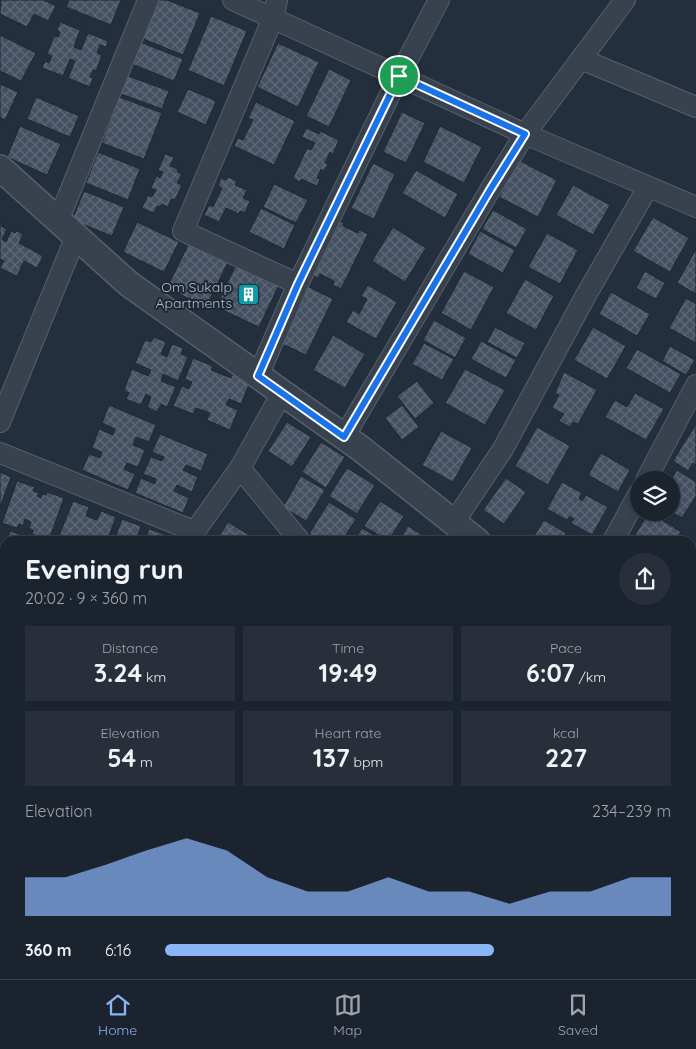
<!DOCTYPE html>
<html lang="en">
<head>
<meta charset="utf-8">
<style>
	:root { --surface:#1b232e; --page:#282f3a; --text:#f1f3f6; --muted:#a0a4aa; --line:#39404a; --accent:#8ab4f8 }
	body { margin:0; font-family:Quicksand,sans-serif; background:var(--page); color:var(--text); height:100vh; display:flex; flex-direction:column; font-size:19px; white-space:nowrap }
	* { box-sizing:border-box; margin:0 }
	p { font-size:16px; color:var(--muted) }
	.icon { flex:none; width:28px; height:28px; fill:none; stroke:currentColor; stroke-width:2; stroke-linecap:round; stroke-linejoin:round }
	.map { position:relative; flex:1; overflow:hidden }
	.details { position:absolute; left:0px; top:536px; width:696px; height:444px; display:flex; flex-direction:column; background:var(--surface); border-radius:15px 15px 0 0; box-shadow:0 2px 8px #0003,0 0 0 1px var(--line) }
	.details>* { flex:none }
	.tools { position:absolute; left:630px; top:471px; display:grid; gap:10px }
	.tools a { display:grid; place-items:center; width:50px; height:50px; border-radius:50%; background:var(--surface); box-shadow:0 2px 8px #0003,0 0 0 1px var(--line); font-size:25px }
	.pin { position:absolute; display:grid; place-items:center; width:42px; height:42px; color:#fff; margin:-21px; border:2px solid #fff; border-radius:50%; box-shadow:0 1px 5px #0007 }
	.round { display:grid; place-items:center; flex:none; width:52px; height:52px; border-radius:26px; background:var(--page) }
	.head { display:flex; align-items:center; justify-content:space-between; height:85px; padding:0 25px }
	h1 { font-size:28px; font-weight:800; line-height:38px }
	.metrics { display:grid; grid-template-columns:repeat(3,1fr); gap:8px; height:85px; padding:5px 25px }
	.metrics div { display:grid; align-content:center; border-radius:0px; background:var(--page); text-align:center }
	.metrics b { font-size:25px; font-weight:800 }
	.metrics small { font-size:14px; font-weight:400 }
	.metrics p { font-size:14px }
	.chart { height:140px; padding:10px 25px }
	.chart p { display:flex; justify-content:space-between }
	.chart svg { width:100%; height:90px; margin-top:5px; fill:var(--accent); opacity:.7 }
	ul { padding:0 25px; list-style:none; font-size:16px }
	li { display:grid; grid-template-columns:80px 60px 1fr; align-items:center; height:38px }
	li i { height:12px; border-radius:6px; background:var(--accent) }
	.tabs { display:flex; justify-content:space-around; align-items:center; height:70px; border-top:1px solid var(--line); background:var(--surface); font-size:14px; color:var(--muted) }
	.tabs a { display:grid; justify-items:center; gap:2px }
	.tabs .on { color:var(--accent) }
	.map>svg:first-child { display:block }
</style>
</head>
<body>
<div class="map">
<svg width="696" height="979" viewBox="0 0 696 979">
	<defs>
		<pattern id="building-cross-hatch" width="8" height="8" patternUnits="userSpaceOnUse" patternTransform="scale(1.25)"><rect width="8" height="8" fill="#455162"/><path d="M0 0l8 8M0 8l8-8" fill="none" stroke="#5d6877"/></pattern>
	</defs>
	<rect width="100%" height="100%" fill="#242f3e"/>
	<g fill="url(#building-cross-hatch)" stroke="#1f2835">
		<path d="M 1,0 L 44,0 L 56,6 L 48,21 L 34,14 L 27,27 L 0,14 Z"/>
		<path d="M 69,0 L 121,0 L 111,25 L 66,7 Z"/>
		<path d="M 156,0 L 167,0 L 200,13 L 183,55 L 141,38 Z"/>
		<path d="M 211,16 L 247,31 L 224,86 L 188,70 Z"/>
		<path d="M 60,22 L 80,30 L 74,47 L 81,50 L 88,33 L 108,41 L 106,47 L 100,45 L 97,53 L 102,55 L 96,71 L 93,70 L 90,77 L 93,78 L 90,87 L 68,78 L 75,61 L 70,59 L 63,76 L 42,68 L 45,61 L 49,63 L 52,56 L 47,54 L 54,36 L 58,37 L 60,32 L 57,30 Z"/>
		<path d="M 0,35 L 36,53 L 21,81 L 0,71 Z"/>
		<path d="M 140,42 L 183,59 L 174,81 L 132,64 Z"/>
		<path d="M 278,43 L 319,62 L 298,107 L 257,87 Z"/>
		<path d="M 329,69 L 351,80 L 329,127 L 306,116 Z"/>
		<path d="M 128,76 L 169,91 L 162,109 L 121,94 Z"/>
		<path d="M 0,84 L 18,92 L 5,120 L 0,117 Z"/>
		<path d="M 188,89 L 216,101 L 206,125 L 177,112 Z"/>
		<path d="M 36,97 L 79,116 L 70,137 L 27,119 Z"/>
		<path d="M 119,97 L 162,113 L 144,159 L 102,143 Z"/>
		<path d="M 256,102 L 295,121 L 274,165 L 234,146 L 238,138 L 243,140 L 253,120 L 248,118 Z"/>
		<path d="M 402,112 L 425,123 L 406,163 L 383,152 Z"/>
		<path d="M 20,126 L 61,144 L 47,175 L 7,157 Z"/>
		<path d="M 440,126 L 482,147 L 464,183 L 423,162 Z"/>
		<path d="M 306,128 L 319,134 L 320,131 L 339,140 L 333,154 L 330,152 L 325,163 L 328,164 L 324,171 L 321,169 L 317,178 L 320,179 L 317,186 L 301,179 L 300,182 L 293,178 L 307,148 L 311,150 L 315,143 L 302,137 Z"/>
		<path d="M 98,152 L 140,169 L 128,200 L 86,183 Z"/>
		<path d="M 165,154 L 174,157 L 170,166 L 178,169 L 177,172 L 182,174 L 177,183 L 182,185 L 175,200 L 171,199 L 168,207 L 162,204 L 160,207 L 157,206 L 154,213 L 142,208 L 148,195 L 152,197 L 156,190 L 151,188 L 156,176 L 160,178 L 163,172 L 158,170 Z"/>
		<path d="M 518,160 L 557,180 L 538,217 L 499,197 Z"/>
		<path d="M 373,163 L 395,174 L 374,219 L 351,208 Z"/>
		<path d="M 416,170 L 458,194 L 445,218 L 402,193 Z"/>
		<path d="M 228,177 L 237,181 L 235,185 L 247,190 L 243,198 L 250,201 L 245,213 L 240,211 L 239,214 L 226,208 L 219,222 L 204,215 L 209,205 L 213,207 L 222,188 L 218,186 L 221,178 L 226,180 Z"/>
		<path d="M 274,184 L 308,200 L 296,223 L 263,207 Z"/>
		<path d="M 573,185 L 610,205 L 593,235 L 556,215 Z"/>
		<path d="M 84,191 L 124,207 L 112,236 L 72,220 Z"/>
		<path d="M 261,208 L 295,225 L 284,249 L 249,232 Z"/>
		<path d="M 493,210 L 527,229 L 516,248 L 482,229 Z"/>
		<path d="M 653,217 L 689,238 L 670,272 L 633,251 Z"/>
		<path d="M 337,220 L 344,223 L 343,226 L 358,233 L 359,230 L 368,234 L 341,289 L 333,285 L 334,281 L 320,274 L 318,278 L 311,274 Z"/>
		<path d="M 137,222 L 179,242 L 164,272 L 123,252 Z"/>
		<path d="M 0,223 L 2,224 L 1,226 L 7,229 L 2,239 L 6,242 L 11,231 L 15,233 L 17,231 L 23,234 L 19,243 L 43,256 L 37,268 L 24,261 L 17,276 L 0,268 L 4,261 L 0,259 Z"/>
		<path d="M 393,227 L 426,248 L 405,282 L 372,261 Z"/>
		<path d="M 480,231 L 515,250 L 503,273 L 468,254 Z"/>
		<path d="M 547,233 L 578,250 L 560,284 L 528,267 Z"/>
		<path d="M 189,243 L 228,262 L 206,307 L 167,288 Z"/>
		<path d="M 696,249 L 696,294 L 677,283 Z"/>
		<path d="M 237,263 L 280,283 L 259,327 L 216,307 Z"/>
		<path d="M 464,271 L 494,287 L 471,330 L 441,313 Z"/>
		<path d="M 645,271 L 665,283 L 656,299 L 636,288 Z"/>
		<path d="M 525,279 L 554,296 L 536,330 L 506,313 Z"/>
		<path d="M 305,285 L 333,299 L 306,355 L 278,342 Z"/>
		<path d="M 368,285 L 397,302 L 376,339 L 346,322 L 353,310 L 359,314 L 367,299 L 361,296 Z"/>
		<path d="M 611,292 L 650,314 L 637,336 L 599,314 Z"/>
		<path d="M 686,298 L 696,304 L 696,343 L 669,328 Z"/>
		<path d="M 434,320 L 466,338 L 455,358 L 423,340 Z"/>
		<path d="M 495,327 L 525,343 L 517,358 L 487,342 Z"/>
		<path d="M 593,327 L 626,346 L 607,379 L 574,360 Z"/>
		<path d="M 333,335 L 365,354 L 345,388 L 313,370 Z"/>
		<path d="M 154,337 L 166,342 L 161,354 L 167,357 L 172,344 L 183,348 L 181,354 L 188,357 L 178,381 L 163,374 L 161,381 L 176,387 L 167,407 L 161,404 L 157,412 L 147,407 L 151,397 L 146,394 L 141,405 L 126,399 L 129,393 L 124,390 L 132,369 L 148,376 L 151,370 L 135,363 L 145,340 L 151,342 Z"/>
		<path d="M 481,341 L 516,360 L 506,378 L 471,359 Z"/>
		<path d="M 424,343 L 454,359 L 442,380 L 412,364 Z"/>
		<path d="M 670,346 L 695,360 L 686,375 L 662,361 Z"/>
		<path d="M 637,349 L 681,374 L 670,393 L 626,368 Z"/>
		<path d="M 193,358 L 213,366 L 211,370 L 231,378 L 233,374 L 250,382 L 241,404 L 229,399 L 226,405 L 238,410 L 230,430 L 207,420 L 210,413 L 196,408 L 193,414 L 173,406 L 182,386 L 189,389 L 192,382 L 185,379 Z"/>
		<path d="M 465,369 L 505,390 L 485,425 L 445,403 Z"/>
		<path d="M 564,372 L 597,390 L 578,424 L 573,422 L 570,427 L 559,421 L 564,414 L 552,408 L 559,395 L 555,393 Z"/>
		<path d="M 417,381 L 434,403 L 415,419 L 397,396 Z"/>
		<path d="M 635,393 L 664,409 L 646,440 L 605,417 L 615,400 L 627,407 Z"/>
		<path d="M 109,405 L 156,425 L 149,442 L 136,437 L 133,445 L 145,450 L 138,467 L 127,463 L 124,469 L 135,474 L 128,490 L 82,470 L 89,454 L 100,458 L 102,452 L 92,448 L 99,429 L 113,435 L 115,429 L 102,423 Z"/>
		<path d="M 402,405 L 419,427 L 402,440 L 385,418 Z"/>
		<path d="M 287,422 L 311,437 L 292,467 L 268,451 Z"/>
		<path d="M 696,424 L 696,465 L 693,463 L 688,471 L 673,461 Z"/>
		<path d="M 537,427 L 570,446 L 548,485 L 515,466 Z"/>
		<path d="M 441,431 L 472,448 L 453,482 L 422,465 Z"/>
		<path d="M 160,434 L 208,454 L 201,471 L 186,465 L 183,470 L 198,477 L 192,492 L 177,485 L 174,491 L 189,498 L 183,513 L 135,493 L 141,478 L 155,484 L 156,479 L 143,474 L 151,457 L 162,461 L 164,457 L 152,452 Z"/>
		<path d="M 321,442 L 345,457 L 326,488 L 302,472 Z"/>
		<path d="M 601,453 L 630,470 L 618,492 L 588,475 Z"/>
		<path d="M 347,468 L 375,485 L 357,514 L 329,496 Z"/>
		<path d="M 677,470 L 696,482 L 696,496 L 682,518 L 671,512 L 671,480 Z"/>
		<path d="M 0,472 L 11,477 L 0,507 Z"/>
		<path d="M 301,476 L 325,490 L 306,521 L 283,507 Z"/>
		<path d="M 506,478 L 526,492 L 504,524 L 483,510 Z"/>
		<path d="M 17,481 L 35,487 L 33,491 L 39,493 L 37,496 L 41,498 L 42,494 L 46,495 L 47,492 L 64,498 L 49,540 L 32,534 L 33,530 L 29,528 L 31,522 L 25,519 L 23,526 L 19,524 L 17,528 L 2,523 Z"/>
		<path d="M 562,482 L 582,493 L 579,499 L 582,501 L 586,495 L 608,507 L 592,535 L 571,523 L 574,519 L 570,516 L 567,520 L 547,509 Z"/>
		<path d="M 73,501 L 89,507 L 86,516 L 97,520 L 101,511 L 116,517 L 107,541 L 57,541 Z"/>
		<path d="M 380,501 L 404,516 L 388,541 L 364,526 Z"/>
		<path d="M 329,502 L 356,519 L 342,541 L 321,541 L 309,534 Z"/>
		<path d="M 649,512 L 681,532 L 675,541 L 644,541 L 635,535 Z"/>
		<path d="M 122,519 L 141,526 L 137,537 L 145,540 L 149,529 L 164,534 L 161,541 L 114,541 Z"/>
		<path d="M 544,520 L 566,533 L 562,541 L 531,541 Z"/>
		<path d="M 228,522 L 259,541 L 216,541 Z"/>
		<path d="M 408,526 L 432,541 L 399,541 Z"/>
		<path d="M 362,528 L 384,541 L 354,541 Z"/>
		<path d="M 10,531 L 39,541 L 6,541 Z"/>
		<path d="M 5,545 L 5,563 L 0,561 Z"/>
		<path d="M 0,582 L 5,583 L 5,624 L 0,622 Z"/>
		<path d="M 692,627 L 696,629 L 696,660 L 691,657 Z"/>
		<path d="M 5,695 L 5,714 L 0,711 L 0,700 Z"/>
		<path d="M 0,740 L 5,742 L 5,763 L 0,761 Z"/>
		<path d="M 691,791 L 696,794 L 696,821 L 691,818 Z"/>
	</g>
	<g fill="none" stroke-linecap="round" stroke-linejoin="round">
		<defs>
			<g id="minor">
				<path d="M 233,0 L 525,134 L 696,207"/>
				<path d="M 277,0 L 273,18 L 183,231 L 298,284 L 399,76 L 439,0"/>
				<path d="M 581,59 L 696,107"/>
				<path d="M 58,221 L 148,0"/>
				<path d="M 258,376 L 298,284"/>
				<path d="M 0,422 L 76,236"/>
				<path d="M 344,437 L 490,190 L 525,134 L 625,0"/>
				<path d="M 0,453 L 194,531"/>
				<path d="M 240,468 L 300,541"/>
				<path d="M 646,480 L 696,385"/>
				<path d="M 454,522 L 503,449 L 585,297 L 648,187"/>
				<path d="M 188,541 L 240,468 L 282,393"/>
				<path d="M 613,541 L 639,493"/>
				<path d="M 0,577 L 5,578"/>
				<path d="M 0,657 L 5,658"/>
				<path d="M 0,695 L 5,683"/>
				<path d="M 691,736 L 696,728"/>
				<path d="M 0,932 L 5,927"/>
				<path d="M 400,975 L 407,979"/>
				<path d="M 625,975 L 632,979"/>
				<path d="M 542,979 L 545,975"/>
			</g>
			<g id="tertiary">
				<path d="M 0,168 L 129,284 L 360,448 L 477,541"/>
				<path d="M 691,686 L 696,689"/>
			</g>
		</defs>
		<use href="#minor" stroke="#565f6c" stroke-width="22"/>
		<use href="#tertiary" stroke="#565f6c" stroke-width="28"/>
		<use href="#minor" stroke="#38414e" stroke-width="20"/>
		<use href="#tertiary" stroke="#38414e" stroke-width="25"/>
	</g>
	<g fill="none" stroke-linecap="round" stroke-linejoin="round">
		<defs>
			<path id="route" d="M 399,76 L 525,134 L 490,190 L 344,437 L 258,376 L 298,284 Z"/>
		</defs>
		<use href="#route" stroke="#fff" stroke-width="10"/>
		<use href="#route" stroke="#1a73e8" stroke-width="6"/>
	</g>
	<defs>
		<symbol id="building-square" viewBox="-11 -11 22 22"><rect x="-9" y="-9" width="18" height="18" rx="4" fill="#0f9aa8" stroke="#1d2633"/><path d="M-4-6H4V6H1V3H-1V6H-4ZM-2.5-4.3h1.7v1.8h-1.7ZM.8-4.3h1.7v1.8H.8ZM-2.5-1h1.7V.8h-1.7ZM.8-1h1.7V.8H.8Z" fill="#fff"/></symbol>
	</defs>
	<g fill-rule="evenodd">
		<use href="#building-square" x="236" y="282" width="25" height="25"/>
	</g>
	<g text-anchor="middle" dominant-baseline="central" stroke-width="4" stroke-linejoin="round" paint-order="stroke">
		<g font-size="14" fill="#b4bcc9" stroke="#1d2633" text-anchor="end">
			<text x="232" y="287">Om Sukalp<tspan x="232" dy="16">Apartments</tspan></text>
		</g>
	</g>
</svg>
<div class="tools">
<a><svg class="icon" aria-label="layers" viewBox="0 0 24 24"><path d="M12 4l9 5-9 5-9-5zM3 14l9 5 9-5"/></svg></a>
</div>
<div class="pin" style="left:399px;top:76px;background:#1e9e55"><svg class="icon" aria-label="arrive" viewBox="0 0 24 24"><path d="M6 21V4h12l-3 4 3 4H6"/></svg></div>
<section class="details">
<div class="head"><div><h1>Evening run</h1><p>20:02 · 9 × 360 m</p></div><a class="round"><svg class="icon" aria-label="share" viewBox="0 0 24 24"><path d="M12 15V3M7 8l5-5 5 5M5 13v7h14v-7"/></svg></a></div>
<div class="metrics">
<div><p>Distance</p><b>3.24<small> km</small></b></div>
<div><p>Time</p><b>19:49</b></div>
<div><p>Pace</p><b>6:07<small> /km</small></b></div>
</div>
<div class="metrics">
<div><p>Elevation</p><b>54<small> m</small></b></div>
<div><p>Heart rate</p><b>137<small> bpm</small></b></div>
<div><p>kcal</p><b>227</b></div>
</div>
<div class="chart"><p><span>Elevation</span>234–239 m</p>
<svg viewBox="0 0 160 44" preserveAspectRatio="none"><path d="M0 44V25L10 25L20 19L30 12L40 6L50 12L60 25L70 32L80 32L90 25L100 32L110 32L120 38L130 32L140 32L150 25L160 25V44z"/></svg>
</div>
<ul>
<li><b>360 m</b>6:16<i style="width:65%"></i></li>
</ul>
</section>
</div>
<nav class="tabs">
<a class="on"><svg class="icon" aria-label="home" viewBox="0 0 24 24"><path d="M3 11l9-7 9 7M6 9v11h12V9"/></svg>Home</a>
<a><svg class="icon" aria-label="map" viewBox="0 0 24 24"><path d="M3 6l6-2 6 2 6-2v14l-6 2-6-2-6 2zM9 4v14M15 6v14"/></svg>Map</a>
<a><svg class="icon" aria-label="saved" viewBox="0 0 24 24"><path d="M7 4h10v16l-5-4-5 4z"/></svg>Saved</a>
</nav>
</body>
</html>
